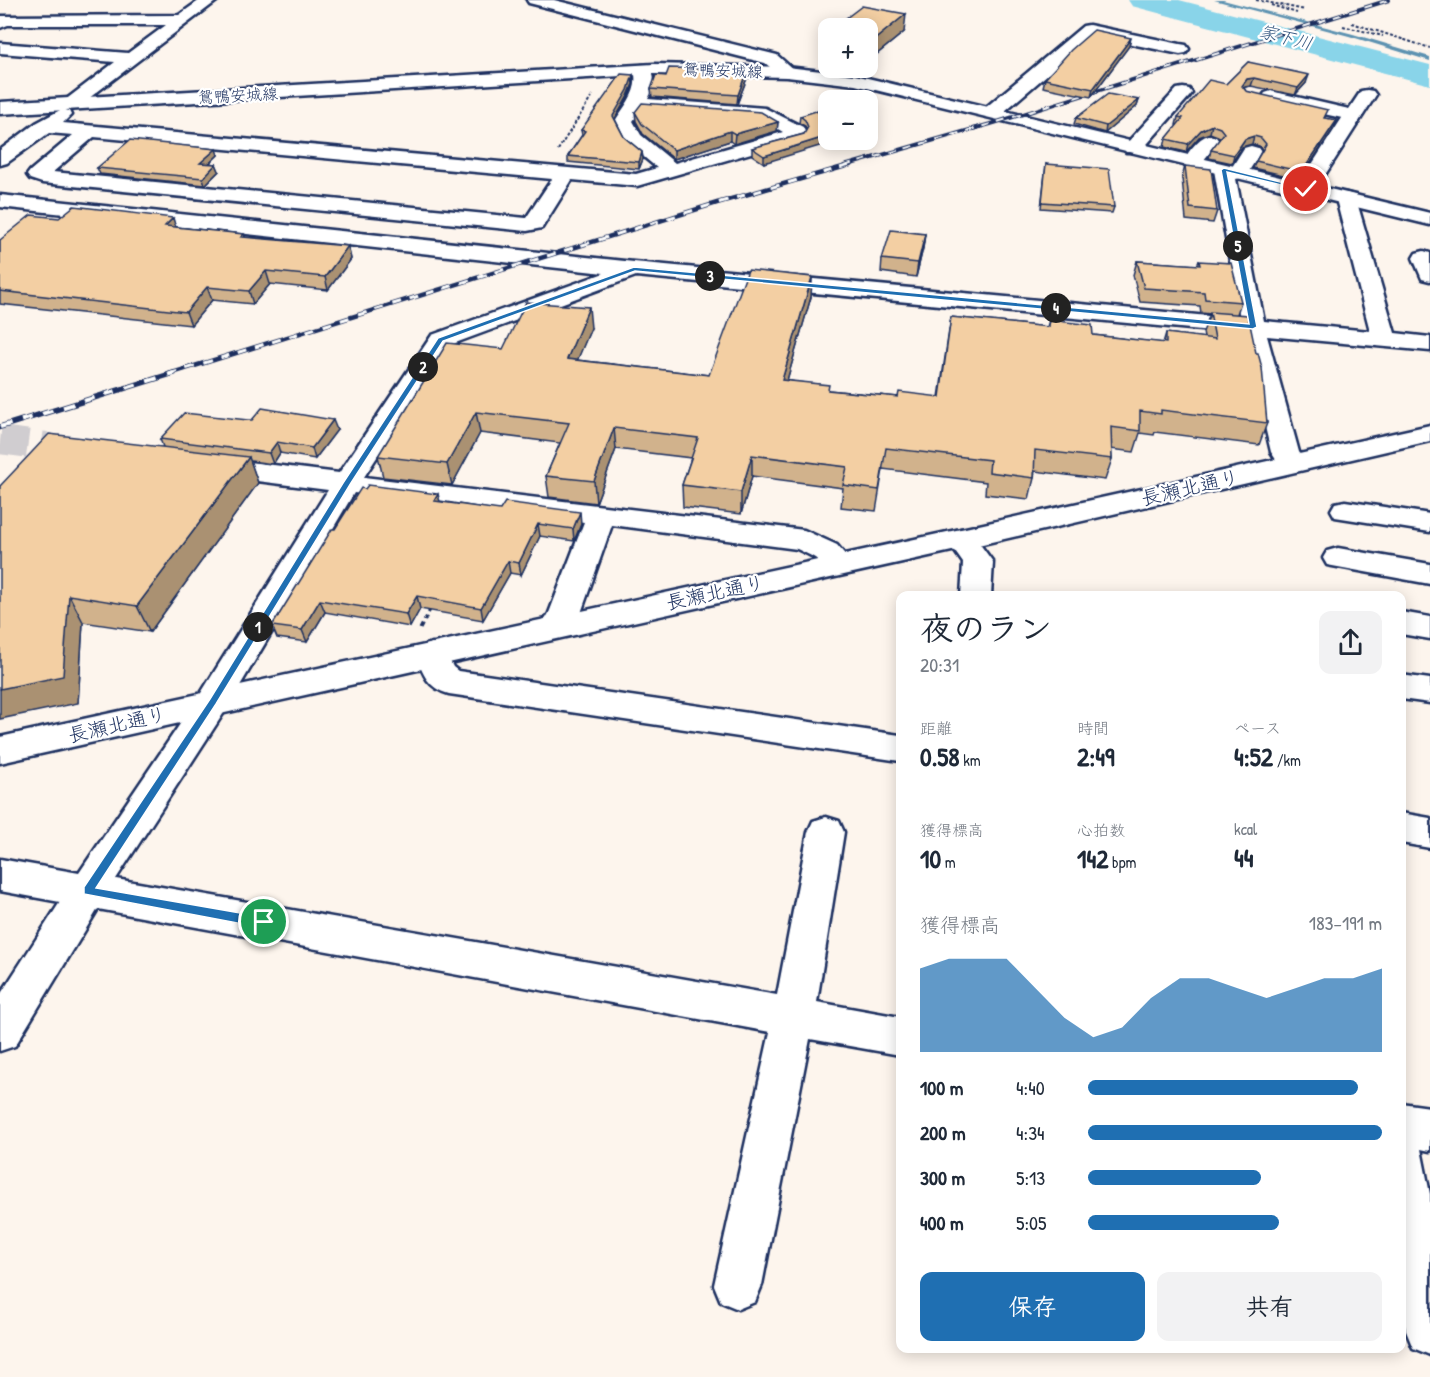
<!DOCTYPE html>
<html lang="ja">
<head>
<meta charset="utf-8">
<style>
	:root { --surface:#fff; --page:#f2f2f3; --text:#1f2937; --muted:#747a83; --accent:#1f6fb2 }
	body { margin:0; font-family:"Patrick Hand","Klee One",sans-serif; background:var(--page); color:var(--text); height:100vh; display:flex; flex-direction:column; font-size:22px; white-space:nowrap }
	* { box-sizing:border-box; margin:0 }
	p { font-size:20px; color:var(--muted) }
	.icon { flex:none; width:33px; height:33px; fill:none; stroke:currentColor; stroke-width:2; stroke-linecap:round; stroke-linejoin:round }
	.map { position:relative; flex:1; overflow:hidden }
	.drawer { position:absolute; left:896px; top:591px; width:510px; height:762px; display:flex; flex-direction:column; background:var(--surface); border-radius:12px; box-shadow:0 3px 15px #0003 }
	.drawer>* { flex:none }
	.controls { position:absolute; left:818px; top:18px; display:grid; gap:12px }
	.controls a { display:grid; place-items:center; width:60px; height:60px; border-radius:12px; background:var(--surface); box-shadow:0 3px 15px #0003; font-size:30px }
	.pin { position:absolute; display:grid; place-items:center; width:51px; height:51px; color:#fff; margin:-26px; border:3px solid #fff; border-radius:50%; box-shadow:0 2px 6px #0007 }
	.km { position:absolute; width:30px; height:30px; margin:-15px; border-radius:50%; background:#222; color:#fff; font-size:16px; line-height:30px; text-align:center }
	.round { display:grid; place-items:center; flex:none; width:63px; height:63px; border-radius:12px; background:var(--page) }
	.head { display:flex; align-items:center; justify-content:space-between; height:102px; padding:0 24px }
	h1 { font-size:33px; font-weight:800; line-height:45px }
	.stats { display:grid; grid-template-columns:repeat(3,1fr); gap:9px; height:102px; padding:6px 24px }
	.stats div { display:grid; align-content:center }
	.stats b { font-size:26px; font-weight:800 }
	.stats small { font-size:16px; font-weight:400 }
	.stats p { font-size:16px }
	.chart { height:168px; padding:12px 24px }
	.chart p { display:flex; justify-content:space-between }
	.chart svg { width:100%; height:108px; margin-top:6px; fill:var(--accent); opacity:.7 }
	.cta { display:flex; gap:12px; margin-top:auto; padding:12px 24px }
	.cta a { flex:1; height:69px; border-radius:12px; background:var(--accent); color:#fff; font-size:24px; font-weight:800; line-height:69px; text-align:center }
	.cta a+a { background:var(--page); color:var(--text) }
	ul { padding:0 24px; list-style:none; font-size:20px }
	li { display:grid; grid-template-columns:96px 72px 1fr; align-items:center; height:45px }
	li i { height:15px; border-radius:8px; background:var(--accent) }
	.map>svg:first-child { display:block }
</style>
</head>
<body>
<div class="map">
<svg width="1430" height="1377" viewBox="0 0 1430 1377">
	<rect width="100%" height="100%" fill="#fdf5ed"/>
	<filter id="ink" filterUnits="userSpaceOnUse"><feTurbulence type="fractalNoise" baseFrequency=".0167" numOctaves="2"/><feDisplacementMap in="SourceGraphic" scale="12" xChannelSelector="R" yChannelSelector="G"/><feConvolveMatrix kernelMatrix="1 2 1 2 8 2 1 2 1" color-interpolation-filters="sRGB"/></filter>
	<g filter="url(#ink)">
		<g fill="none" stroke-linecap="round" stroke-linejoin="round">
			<path fill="#5d92b1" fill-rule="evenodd" d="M 1214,0 L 1223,0 L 1353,34 L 1430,57 L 1430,61 L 1349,36 Z"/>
			<path fill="#89d4e9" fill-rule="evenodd" d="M 1128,0 L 1179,0 L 1430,65 L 1430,85 L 1132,6 Z"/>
			<path stroke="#d0cdd0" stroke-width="28" stroke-dasharray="28 14" stroke-linecap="butt" d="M 0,440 L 46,446"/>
			<defs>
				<g id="street">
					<path d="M 200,0 L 218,0 L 76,108 L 62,108 L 60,104 L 115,62 L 0,53 L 0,43 L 128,53 L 166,25 L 8,25 L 0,28 L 0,16 L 179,15 Z"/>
					<path d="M 527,0 L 554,0 L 777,55 L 796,72 L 793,76 L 781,76 L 765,63 L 529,3 Z"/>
					<path d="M 1089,25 L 1180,44 L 1186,45 L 1189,49 L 1186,53 L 1180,54 L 1092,36 L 999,116 L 985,116 L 983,112 L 985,108 L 1083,26 Z"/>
					<path d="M 643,65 L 649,66 C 657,78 654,88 648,99 L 765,108 L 803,127 L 806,134 L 803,138 L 637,186 L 572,180 L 542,228 L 527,231 L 42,183 L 30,179 L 27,175 L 30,171 L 73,135 L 49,133 L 7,163 L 0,165 L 0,150 L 36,123 L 62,109 L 69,111 L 71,115 L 63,123 L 636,174 L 657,168 L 626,142 L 615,121 C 625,105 640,90 634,70 L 637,66 ZM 641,110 L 761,119 L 783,132 L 675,163 L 641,135 L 633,121 ZM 94,137 L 552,179 L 526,218 L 53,172 Z"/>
					<path d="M 1183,88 L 1189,89 L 1192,93 L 1189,97 L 1140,152 L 1126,152 L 1123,148 L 1126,144 L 1177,89 Z"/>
					<path d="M 1367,90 L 1373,91 L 1376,95 L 1316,189 L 1313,193 L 1306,195 L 1299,193 L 1296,189 L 1342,118 L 1265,101 L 1262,97 L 1265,93 L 1271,91 L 1349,109 L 1361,91 Z"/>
					<path d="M 1209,135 L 1216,137 L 1219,141 L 1199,166 L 1185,166 L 1182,162 C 1189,152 1197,138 1209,135 Z"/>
					<path d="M 1251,146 L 1258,148 L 1261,152 L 1245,177 L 1236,179 L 1264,321 L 1370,331 L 1336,199 L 1339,195 L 1346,193 L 1353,195 L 1356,199 L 1395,333 L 1430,337 L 1430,351 L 1267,336 L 1299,452 L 1306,463 L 1302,469 L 1292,471 L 1282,469 L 1271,452 L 1243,334 L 636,276 L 450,345 L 364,477 L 804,530 L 837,545 L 854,565 L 850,572 C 828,578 830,569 815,558 C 810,555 803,552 797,549 L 612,525 L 581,613 L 568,635 L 557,638 L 546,635 L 541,627 L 549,613 L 584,522 L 354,493 L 225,711 L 116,879 L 777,995 L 808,832 L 813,821 L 826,817 L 839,821 L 844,832 L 817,1002 L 900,1017 L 900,1055 L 810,1039 L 762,1285 L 755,1302 L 738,1309 L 721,1302 L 714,1285 L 770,1032 L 98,909 L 15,1046 L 0,1051 L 0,995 L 60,902 L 0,891 L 0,859 L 79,873 L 201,693 L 328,490 L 209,475 L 199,472 L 195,466 L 199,460 L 209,457 L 339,473 L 432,335 L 604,273 L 0,207 L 0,195 L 634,262 L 1240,319 L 1214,170 L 1217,166 L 1224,164 L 1232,167 L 1244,148 Z"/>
					<path d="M 1424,251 L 1430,253 L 1430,281 L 1422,279 L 1413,258 L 1416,253 Z"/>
					<path d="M 1345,501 L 1430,514 L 1430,532 L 1335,517 L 1331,510 L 1335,503 Z"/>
					<path d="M 961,529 L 971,532 L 993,562 L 991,596 L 961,596 L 963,563 L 946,539 L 951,532 Z"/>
					<path d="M 1338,548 L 1430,564 L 1430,584 L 1327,565 L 1323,558 L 1327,551 Z"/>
					<path d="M 1401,612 L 1430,617 L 1430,639 L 1401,634 Z"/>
					<path d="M 432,643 L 443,647 L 453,667 L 458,671 L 900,735 L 900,761 L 449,694 C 428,688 423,675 416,655 L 421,647 Z"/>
					<path d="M 1401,675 L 1430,679 L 1430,703 L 1401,699 Z"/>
					<path d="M 1401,813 L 1430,818 L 1430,848 L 1401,843 Z"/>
					<path d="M 1401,1103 L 1430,1107 L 1430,1151 L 1421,1149 L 1430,1194 L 1430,1355 L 1413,1348 L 1406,1331 L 1401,1301 Z"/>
				</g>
				<g id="secondary">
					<path d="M 654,64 L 787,67 L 855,75 L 1430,213 L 1430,225 L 855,85 L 787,77 L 654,74 L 0,114 L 0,102 Z"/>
					<path d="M 1430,425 L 1430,441 L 961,549 L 0,763 L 0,737 L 961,529 Z"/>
				</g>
			</defs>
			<use href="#street" stroke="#1b2f5e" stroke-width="5"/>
			<use href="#secondary" stroke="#1b2f5e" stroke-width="5"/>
			<g stroke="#1b2f5e" stroke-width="2" stroke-dasharray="3 2" stroke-linecap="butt">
				<path d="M 1256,0 L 1305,10"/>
				<path d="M 1271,5 L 1297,13"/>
				<path d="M 1352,23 L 1430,48"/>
				<path d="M 1343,26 L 1383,36"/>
				<path d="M 558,150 L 593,95"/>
			</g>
			<path stroke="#1b2f5e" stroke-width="3" stroke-dasharray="5 4" stroke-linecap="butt" d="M 420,629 L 432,606"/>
			<use href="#street" fill="#fff" fill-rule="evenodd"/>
			<use href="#secondary" fill="#fff" fill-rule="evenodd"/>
			<defs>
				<path id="rail-far2" d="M 844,166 L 994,123 L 1389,0"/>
				<path id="rail-far1" d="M 169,374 L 717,203 L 850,165"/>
				<path id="rail" d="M 0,427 L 174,373"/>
			</defs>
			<use href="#rail-far2" stroke="#1b2f5e" stroke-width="4"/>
			<use href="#rail-far1" stroke="#1b2f5e" stroke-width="4.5"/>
			<use href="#rail" stroke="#1b2f5e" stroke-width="6"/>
			<use href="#rail-far2" stroke="#fff" stroke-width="2" stroke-dasharray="8" stroke-linecap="butt"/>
			<use href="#rail-far1" stroke="#fff" stroke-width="3" stroke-dasharray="9" stroke-linecap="butt"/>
			<use href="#rail" stroke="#fff" stroke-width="4" stroke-dasharray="11" stroke-linecap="butt"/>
		</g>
		<g fill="#d1b28c" stroke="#1b2f5e" stroke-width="1.5">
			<path d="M 867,28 L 904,32 L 871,59 L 867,58 Z"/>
			<path d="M 1129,46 L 1091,97 L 1043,87 L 1045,79 Z"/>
			<path d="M 1248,62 L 1306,83 L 1295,95 L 1251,86 L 1245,87 L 1244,88 L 1246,91 L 1325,118 L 1334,128 L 1300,179 L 1253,168 L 1256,161 L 1262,150 L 1259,146 L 1252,144 L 1242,147 L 1232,163 L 1209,158 L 1211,150 L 1220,139 L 1218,136 L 1210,133 L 1199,137 L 1186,152 L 1164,147 L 1166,139 L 1178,125 L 1176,125 L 1178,117 L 1226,84 Z"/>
			<path d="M 747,70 L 747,78 L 737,104 L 652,97 L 651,89 L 666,76 Z"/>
			<path d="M 633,75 L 633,84 L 628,96 L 615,119 L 624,137 L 642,152 L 643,159 L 639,169 L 568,162 L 568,156 L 582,135 L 581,130 Z"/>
			<path d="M 1139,100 L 1137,106 L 1105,133 L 1074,124 L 1076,118 Z"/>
			<path d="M 635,112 L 778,122 L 777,131 L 734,144 L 730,141 L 674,159 L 643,134 L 636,121 Z"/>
			<path d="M 800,116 L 828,117 L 764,163 L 752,155 L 752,148 L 804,134 L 807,130 L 805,126 L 799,123 Z"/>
			<path d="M 218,155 L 209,164 L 216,164 L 219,171 L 205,185 L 100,174 L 97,168 Z"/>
			<path d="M 1046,164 L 1114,207 L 1112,213 L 1041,208 Z"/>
			<path d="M 1185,166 L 1217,211 L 1213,223 L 1186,220 L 1182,178 Z"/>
			<path d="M 176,227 L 244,234 L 245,237 L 348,246 L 351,259 L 328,290 L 270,284 L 253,304 L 212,300 L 191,325 L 0,304 L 0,240 Z"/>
			<path d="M 925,234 L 923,248 L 916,277 L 881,272 L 882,259 Z"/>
			<path d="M 1137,261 L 1197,265 L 1199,261 L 1241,302 L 1237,314 L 1267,423 L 1259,445 L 1155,432 L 1154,435 L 1140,433 L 1134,452 L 1111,449 L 1112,459 L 1105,480 L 1035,471 L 1034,478 L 1029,499 L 985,494 L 986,482 L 883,469 L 876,511 L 841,507 L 843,488 L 752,476 L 741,514 L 683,507 L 682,485 L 691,458 L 616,449 L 596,503 L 549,497 L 546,476 L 560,443 L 480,433 L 452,485 L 383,477 L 378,456 L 503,349 L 591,328 L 577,360 L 709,375 L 812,277 L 811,297 L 787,380 L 829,390 L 898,397 L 939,397 L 951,317 L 1047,327 L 1049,320 L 1093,335 L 1163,343 L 1166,333 L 1204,338 L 1203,332 L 1210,314 L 1201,313 L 1200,306 L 1140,302 L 1133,275 Z"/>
			<path d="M 337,430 L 315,459 L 280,453 L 273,464 L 250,461 L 258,483 L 150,632 L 83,622 L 78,703 L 0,486 L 163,447 L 160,439 Z"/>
			<path d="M 440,501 L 581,524 L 574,541 L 540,536 L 521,575 L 510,573 L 483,620 L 420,609 L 410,627 L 325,612 L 307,642 L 277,638 L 272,626 L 335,529 Z"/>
		</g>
		<g fill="#aa9172" stroke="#1b2f5e" stroke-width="1.5">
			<path d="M 906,14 L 904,32 L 871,59 L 873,41 Z"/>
			<path d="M 1131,38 L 1129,46 L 1091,97 L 1093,89 Z"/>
			<path d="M 747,70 L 747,78 L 737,104 L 738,95 Z"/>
			<path d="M 1309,75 L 1306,83 L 1295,95 L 1298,88 Z"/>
			<path d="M 632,78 L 633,84 L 628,96 L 613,122 L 613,116 Z"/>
			<path d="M 1254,78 L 1251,86 L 1245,87 L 1240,93 L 1242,86 L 1247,79 Z"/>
			<path d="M 1139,100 L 1137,106 L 1105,133 L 1106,126 Z"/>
			<path d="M 1337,120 L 1334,128 L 1300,179 L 1302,172 Z"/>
			<path d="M 778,122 L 777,131 L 734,144 L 735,134 Z"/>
			<path d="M 1212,125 L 1210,133 L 1199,137 L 1186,152 L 1188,144 L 1201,130 Z"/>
			<path d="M 730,131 L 730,141 L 674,159 L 674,150 Z"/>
			<path d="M 828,136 L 828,140 L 839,140 L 764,163 L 764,156 Z"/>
			<path d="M 1254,136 L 1252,144 L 1242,147 L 1232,163 L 1234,155 L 1245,139 Z"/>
			<path d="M 216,149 L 218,155 L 202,170 L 200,163 Z"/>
			<path d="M 642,152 L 643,159 L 639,169 L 639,162 Z"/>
			<path d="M 216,164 L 219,171 L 205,185 L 203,178 Z"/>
			<path d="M 173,218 L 177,231 L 165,226 Z"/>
			<path d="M 925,234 L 923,248 L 916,277 L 918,263 Z"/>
			<path d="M 348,246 L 351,259 L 328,290 L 325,277 Z"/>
			<path d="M 266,271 L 270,284 L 253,304 L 249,291 Z"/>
			<path d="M 812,277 L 811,297 L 781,401 L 782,380 Z"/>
			<path d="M 207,287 L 212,300 L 191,325 L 186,312 Z"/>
			<path d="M 589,307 L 591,328 L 569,380 L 567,359 Z"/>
			<path d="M 476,412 L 480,433 L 452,485 L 447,464 Z"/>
			<path d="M 333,420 L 337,430 L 315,459 L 312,448 Z"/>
			<path d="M 614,428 L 616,449 L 596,503 L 594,481 Z"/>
			<path d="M 277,442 L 280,453 L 273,464 L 269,453 Z"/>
			<path d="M 752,455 L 752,476 L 741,514 L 741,492 Z"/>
			<path d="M 249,457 L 258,483 L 150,632 L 137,606 Z"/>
			<path d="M 438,494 L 441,506 L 434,501 Z"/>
			<path d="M 580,512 L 581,524 L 574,541 L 573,529 Z"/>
			<path d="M 538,524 L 540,536 L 521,575 L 519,563 Z"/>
			<path d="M 508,561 L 510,573 L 483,620 L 481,608 Z"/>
			<path d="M 69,595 L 83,622 L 78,703 L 0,719 L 0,689 Z"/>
			<path d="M 417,596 L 420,609 L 410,627 L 406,614 Z"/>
			<path d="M 320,600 L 325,612 L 307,642 L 302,630 Z"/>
		</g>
		<g fill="#f3cfa3" stroke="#1b2f5e" stroke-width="1.5">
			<path d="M 862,6 L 906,14 L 873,41 L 867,39 L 867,28 L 833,28 Z"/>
			<path d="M 1094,30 L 1131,38 L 1093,89 L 1045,79 L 1071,50 Z"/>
			<path d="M 1248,62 L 1309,75 L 1298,88 L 1254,78 L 1247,79 L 1242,86 L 1246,91 L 1328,110 L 1324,118 L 1337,120 L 1302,172 L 1256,161 L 1266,144 L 1261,138 L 1254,136 L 1245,139 L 1234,155 L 1211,150 L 1224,133 L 1220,128 L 1212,125 L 1201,130 L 1188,144 L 1166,139 L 1183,118 L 1178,117 L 1209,80 L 1226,84 Z"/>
			<path d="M 669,68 L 747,70 L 738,95 L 651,89 L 656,75 L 666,76 Z"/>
			<path d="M 621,74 L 633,75 L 628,90 L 613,116 L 624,137 L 642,152 L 639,162 L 568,156 L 585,131 L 581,130 Z"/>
			<path d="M 1108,94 L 1139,100 L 1106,126 L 1076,118 Z"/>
			<path d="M 642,103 L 761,112 L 778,122 L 735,134 L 730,131 L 674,150 L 642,124 L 635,112 Z"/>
			<path d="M 816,111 L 828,117 L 828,136 L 764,156 L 752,148 L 804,134 L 808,127 L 805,120 L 800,116 Z"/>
			<path d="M 130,140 L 216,149 L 200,163 L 216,164 L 203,178 L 97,168 Z"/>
			<path d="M 1046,164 L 1109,169 L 1114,207 L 1042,202 Z"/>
			<path d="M 1185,166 L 1211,169 L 1217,211 L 1190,208 Z"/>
			<path d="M 74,206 L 173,218 L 165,226 L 244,234 L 241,237 L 348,246 L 325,277 L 266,271 L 249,291 L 207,287 L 186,312 L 0,291 L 0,240 L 31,215 L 59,218 Z"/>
			<path d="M 891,230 L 925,234 L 918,263 L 882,259 Z"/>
			<path d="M 1137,261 L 1200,265 L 1199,261 L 1231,263 L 1241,302 L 1205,299 L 1204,292 L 1144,288 Z"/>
			<path d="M 748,270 L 812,277 L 782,380 L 829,385 L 828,390 L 898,397 L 899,392 L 940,397 L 951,317 L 1049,327 L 1049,320 L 1092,325 L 1093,335 L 1166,343 L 1166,333 L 1215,339 L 1210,312 L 1248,315 L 1256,353 L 1258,353 L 1262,368 L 1267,423 L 1161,410 L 1161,414 L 1140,411 L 1140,431 L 1111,427 L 1112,459 L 1035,450 L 1034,478 L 989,472 L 990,460 L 886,448 L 879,490 L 843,485 L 847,467 L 752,455 L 741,492 L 682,485 L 698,438 L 614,428 L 594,481 L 546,476 L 569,423 L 476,412 L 447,464 L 378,456 L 447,343 L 503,349 L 526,302 L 589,307 L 567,359 L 709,375 Z"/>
			<path d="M 262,408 L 333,420 L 312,448 L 277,442 L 269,453 L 160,439 L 184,413 L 248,420 L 252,420 Z"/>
			<path d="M 49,434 L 249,457 L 137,606 L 69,595 L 63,676 L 0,689 L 0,486 Z"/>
			<path d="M 368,485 L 438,494 L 434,501 L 500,510 L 505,502 L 580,512 L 573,529 L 538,524 L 519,563 L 508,561 L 481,608 L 417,596 L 406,614 L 320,600 L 302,630 L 272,626 L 332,529 L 335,529 L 361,488 L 365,489 Z"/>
		</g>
	</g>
	<path fill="#1f6fb2" stroke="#fff" stroke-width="1.5" d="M 1224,168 L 1309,189 L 1306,191 L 1227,172 L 1257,327 L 1253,329 L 635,271 L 443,341 L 351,483 L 216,704 L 96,888 L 264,917 L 270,922 L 269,926 L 264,928 L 84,894 L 84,887 L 210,699 L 343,483 L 438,338 L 634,267 L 1249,324 L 1221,170 Z"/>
	<g text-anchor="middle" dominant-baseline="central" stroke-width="4.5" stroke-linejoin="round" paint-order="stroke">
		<g font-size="16" fill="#1b2f5e" stroke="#fff">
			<text transform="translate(723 70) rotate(2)">鴛鴨安城線</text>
			<text transform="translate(238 95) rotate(-3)">鴛鴨安城線</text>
		</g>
		<g font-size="18" font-style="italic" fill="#365881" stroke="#fff">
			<text transform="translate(1286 37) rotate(15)">家下川</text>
		</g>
		<g font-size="20" fill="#1b2f5e" stroke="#fff">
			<text transform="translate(1190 487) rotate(-13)">長瀬北通り</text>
			<text transform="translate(715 592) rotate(-12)">長瀬北通り</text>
			<text transform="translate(117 724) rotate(-13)">長瀬北通り</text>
		</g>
	</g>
</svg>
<div class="controls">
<a>+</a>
<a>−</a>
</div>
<div class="pin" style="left:264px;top:922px;background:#1e9e55"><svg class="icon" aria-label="arrive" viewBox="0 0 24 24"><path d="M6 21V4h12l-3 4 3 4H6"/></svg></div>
<div class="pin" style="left:1306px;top:189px;background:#d93025"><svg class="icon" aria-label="check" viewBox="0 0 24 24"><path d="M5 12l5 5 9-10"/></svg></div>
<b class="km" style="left:258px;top:627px">1</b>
<b class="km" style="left:423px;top:367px">2</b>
<b class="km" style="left:710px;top:276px">3</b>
<b class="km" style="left:1056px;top:308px">4</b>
<b class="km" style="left:1238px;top:246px">5</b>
<section class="drawer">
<div class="head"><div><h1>夜のラン</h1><p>20:31</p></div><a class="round"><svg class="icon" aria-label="share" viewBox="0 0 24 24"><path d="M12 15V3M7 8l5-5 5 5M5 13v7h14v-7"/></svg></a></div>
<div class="stats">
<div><p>距離</p><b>0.58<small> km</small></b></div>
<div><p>時間</p><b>2:49</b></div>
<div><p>ペース</p><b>4:52<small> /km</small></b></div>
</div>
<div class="stats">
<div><p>獲得標高</p><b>10<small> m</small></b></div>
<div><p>心拍数</p><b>142<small> bpm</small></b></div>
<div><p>kcal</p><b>44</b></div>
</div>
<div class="chart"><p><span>獲得標高</span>183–191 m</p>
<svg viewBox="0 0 160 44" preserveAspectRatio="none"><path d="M0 44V10L10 6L20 6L30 6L40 18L50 30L60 38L70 34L80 22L90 14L100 14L110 18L120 22L130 18L140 14L150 14L160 10V44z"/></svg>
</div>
<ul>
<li><b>100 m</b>4:40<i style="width:92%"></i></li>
<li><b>200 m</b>4:34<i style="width:100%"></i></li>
<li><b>300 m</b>5:13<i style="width:59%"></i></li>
<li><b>400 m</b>5:05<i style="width:65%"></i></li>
</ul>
<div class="cta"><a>保存</a><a>共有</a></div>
</section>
</div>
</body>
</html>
